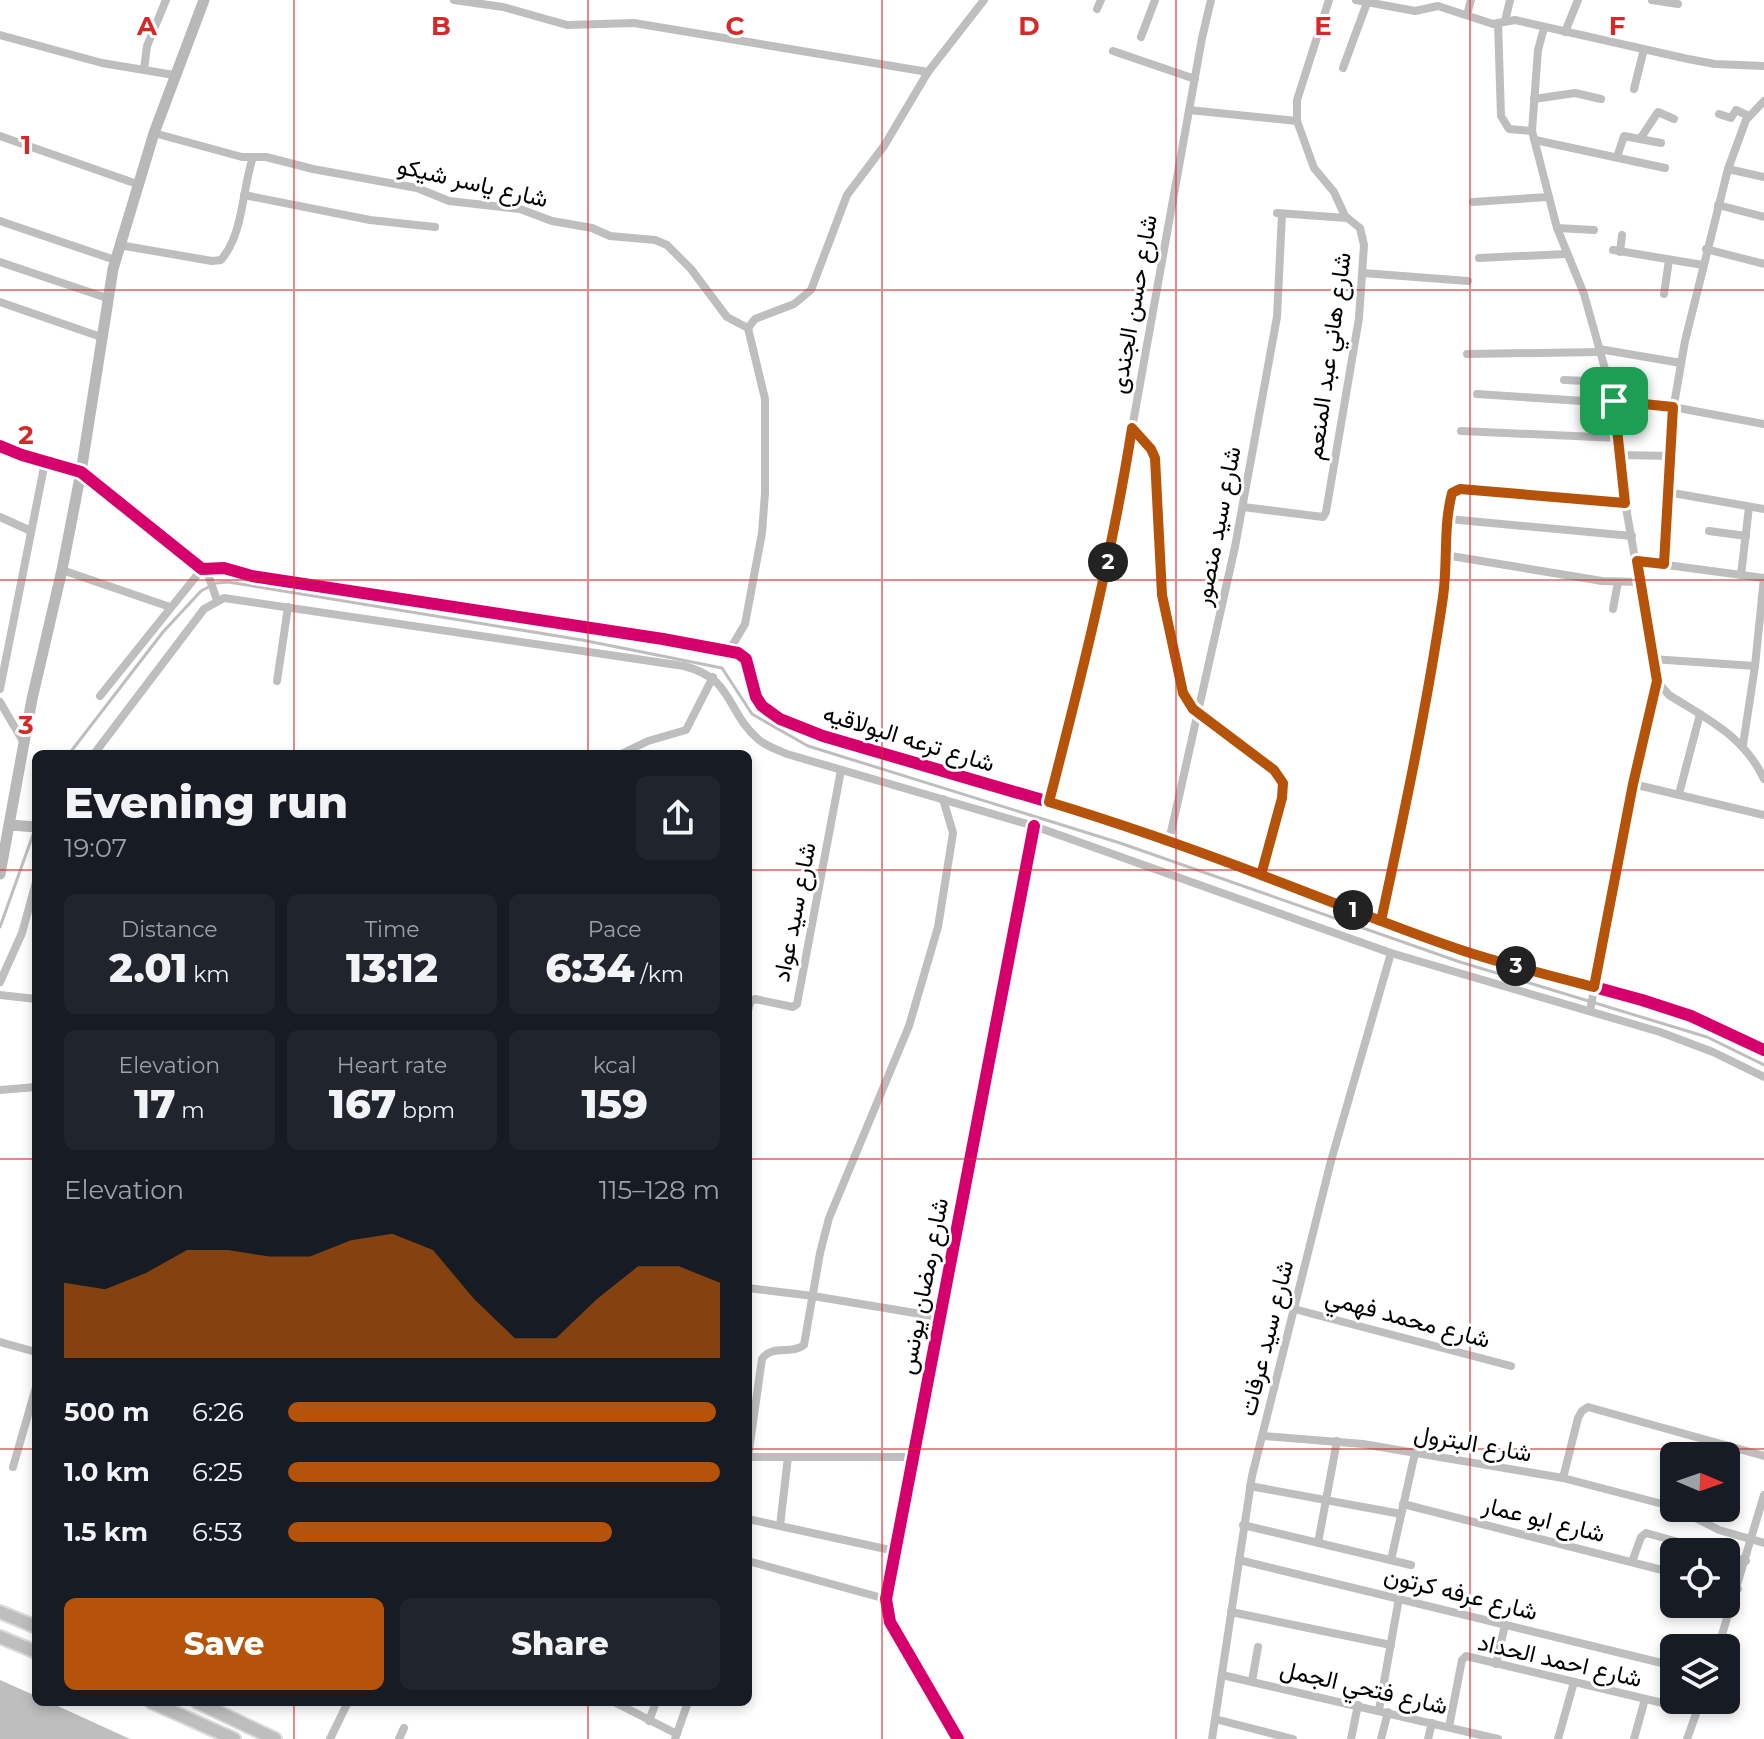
<!DOCTYPE html>
<html lang="en">
<head>
<meta charset="utf-8">
<style>
	:root { --surface:#171b24; --page:#20242c; --text:#f1f3f6; --muted:#9ea1a6; --accent:#b45309 }
	body { margin:0; font-family:Montserrat,Vazirmatn,sans-serif; background:var(--page); color:var(--text); height:100vh; display:flex; flex-direction:column; font-size:30px; white-space:nowrap }
	* { box-sizing:border-box; margin:0 }
	p { font-size:26px; color:var(--muted) }
	.icon { flex:none; width:44px; height:44px; fill:none; stroke:currentColor; stroke-width:2; stroke-linecap:round; stroke-linejoin:round }
	.map { position:relative; flex:1; overflow:hidden }
	.details { position:absolute; left:32px; top:750px; width:720px; height:956px; display:flex; flex-direction:column; background:var(--surface); border-radius:12px; box-shadow:0 4px 12px #0003 }
	.details>* { flex:none }
	.needle { width:52px; rotate:92deg }
	.fabs { position:absolute; left:1660px; top:1442px; display:grid; gap:16px }
	.fabs a { display:grid; place-items:center; width:80px; height:80px; border-radius:12px; background:var(--surface); box-shadow:0 4px 12px #0003; font-size:40px }
	.pin { position:absolute; display:grid; place-items:center; width:68px; height:68px; color:#fff; margin:-34px; border-radius:16px; box-shadow:0 4px 12px #0006 }
	.km { position:absolute; width:40px; height:40px; margin:-20px; border-radius:50%; background:#222; color:#fff; font-size:22px; line-height:40px; text-align:center }
	.round { display:grid; place-items:center; flex:none; width:84px; height:84px; border-radius:12px; background:var(--page) }
	.headline { display:flex; align-items:center; justify-content:space-between; height:136px; padding:0 32px }
	h1 { font-size:44px; font-weight:800; line-height:60px }
	.figures { display:grid; grid-template-columns:repeat(3,1fr); gap:12px; height:136px; padding:8px 32px }
	.figures div { display:grid; align-content:center; border-radius:12px; background:var(--page); text-align:center }
	.figures b { font-size:40px; font-weight:800 }
	.figures small { font-size:22px; font-weight:400 }
	.figures p { font-size:22px }
	.chart { height:224px; padding:16px 32px }
	.chart p { display:flex; justify-content:space-between }
	.chart svg { width:100%; height:144px; margin-top:8px; fill:var(--accent); opacity:.7 }
	.cta { display:flex; gap:16px; margin-top:auto; padding:16px 32px }
	.cta a { flex:1; height:92px; border-radius:12px; background:var(--accent); color:#fff; font-size:32px; font-weight:800; line-height:92px; text-align:center }
	.cta a+a { background:var(--page); color:var(--text) }
	ul { padding:0 32px; list-style:none; font-size:26px }
	li { display:grid; grid-template-columns:128px 96px 1fr; align-items:center; height:60px }
	li i { height:20px; border-radius:10px; background:var(--accent) }
	.map>svg:first-child { display:block }
</style>
</head>
<body>
<div class="map">
<svg width="1764" height="1739" viewBox="0 0 1764 1739">
	<rect width="100%" height="100%" fill="#fff"/>
	<path fill="#bebebe" d="M 0,1680 L 36,1696 L 36,1702 L 49,1702 L 130,1739 L 0,1739 Z"/>
	<g fill="none" stroke-linecap="round" stroke-linejoin="round">
		<g stroke="#bebebe" stroke-width="3">
			<path d="M 69,754 L 163,632 L 201,591 L 216,583 L 228,582 L 582,640 L 722,668 L 752,714 L 808,746 L 1120,843 L 1460,962 L 1707,1037 L 1764,1065"/>
			<path d="M 0,927 L 35,829"/>
		</g>
		<defs>
			<g id="primary">
				<path d="M 0,1612 L 36,1627"/>
				<path d="M 0,1637 L 36,1652"/>
				<path d="M 151,1702 L 234,1739"/>
				<path d="M 197,1702 L 275,1739"/>
			</g>
		</defs>
		<use href="#primary" stroke="#dbdbdb" stroke-width="16"/>
		<g stroke="#bebebe" stroke-width="8">
			<path d="M 454,0 L 503,7 L 567,25 L 634,23 L 928,72"/>
			<path d="M 1356,0 L 1415,11 L 1438,6 L 1493,24 L 1515,20 L 1688,59 L 1715,64 L 1764,66"/>
			<path d="M 1652,0 L 1678,4"/>
			<path d="M 1097,9 L 1101,0"/>
			<path d="M 1467,15 L 1471,0"/>
			<path d="M 1505,21 L 1510,0"/>
			<path d="M 1498,23 L 1501,116 L 1509,129 L 1532,131"/>
			<path d="M 1544,28 L 1538,50 L 1532,131 L 1557,228 L 1584,294 L 1614,401 L 1620,446 L 1621,479 L 1655,673 L 1661,686 L 1669,695 C 1707,719 1744,736 1764,779"/>
			<path d="M 1565,32 L 1578,0"/>
			<path d="M 0,35 L 102,63 L 174,75"/>
			<path d="M 1141,37 L 1155,0"/>
			<path d="M 1113,51 L 1195,79"/>
			<path d="M 1343,68 L 1368,0"/>
			<path d="M 144,70 L 147,46 L 166,0"/>
			<path d="M 1634,89 L 1644,49"/>
			<path d="M 1534,99 L 1575,93 L 1601,99"/>
			<path d="M 1189,110 L 1297,121"/>
			<path d="M 1719,114 L 1731,118 L 1736,110 L 1749,116"/>
			<path d="M 154,133 L 242,157 L 266,157 L 313,169 L 417,188 L 449,201 L 520,209 L 552,221 L 592,228 L 610,236 L 655,240 L 667,245 L 691,269 L 727,317 L 748,328"/>
			<path d="M 0,136 L 137,184"/>
			<path d="M 1640,139 L 1658,112 L 1674,119"/>
			<path d="M 1535,140 L 1665,168"/>
			<path d="M 1617,157 L 1624,136 L 1661,143"/>
			<path d="M 1728,169 L 1764,177"/>
			<path d="M 244,195 L 370,220 L 435,227"/>
			<path d="M 1473,202 L 1548,197"/>
			<path d="M 1718,205 L 1764,217"/>
			<path d="M 1277,213 L 1347,218"/>
			<path d="M 0,221 L 115,260"/>
			<path d="M 1557,228 L 1594,230"/>
			<path d="M 119,245 L 212,261 L 221,260 C 244,233 242,189 253,157"/>
			<path d="M 1706,249 L 1764,264"/>
			<path d="M 1613,250 L 1703,265"/>
			<path d="M 1620,252 L 1622,235"/>
			<path d="M 1479,258 L 1566,254"/>
			<path d="M 0,262 L 107,298"/>
			<path d="M 1363,273 L 1468,281"/>
			<path d="M 1664,294 L 1669,260"/>
			<path d="M 0,302 L 101,337"/>
			<path d="M 1599,349 L 1681,363"/>
			<path d="M 1467,354 L 1600,352"/>
			<path d="M 1564,380 L 1609,382"/>
			<path d="M 1477,394 L 1673,407 L 1764,424"/>
			<path d="M 1132,428 L 1151,449 L 1155,458 C 1158,523 1159,587 1172,651 C 1177,671 1179,693 1193,709 L 1274,770 L 1283,783 L 1284,790 L 1261,875"/>
			<path d="M 1461,431 L 1619,438"/>
			<path d="M 0,446 L 22,455 L 81,472 L 202,569 L 224,568 L 252,576 L 663,639 L 738,653 L 746,659 L 756,697 L 762,706 L 780,719 L 823,736 L 1080,811 L 1261,875 L 1466,952 L 1642,1000 L 1691,1016 L 1764,1050"/>
			<path d="M 1620,455 L 1669,456"/>
			<path d="M 1667,492 L 1764,509"/>
			<path d="M 1243,507 L 1323,517 L 1326,512 L 1359,318 L 1364,245 L 1360,228 L 1345,216 L 1334,192 L 1314,168 L 1297,121 L 1297,100 L 1329,0"/>
			<path d="M 0,517 L 31,531"/>
			<path d="M 1448,519 L 1632,536"/>
			<path d="M 1709,531 L 1746,536"/>
			<path d="M 1445,555 L 1602,581 L 1640,582"/>
			<path d="M 1637,561 L 1764,578"/>
			<path d="M 1664,564 L 1671,422 L 1685,341 L 1728,169 L 1746,120 L 1764,101"/>
			<path d="M 206,569 L 217,600"/>
			<path d="M 62,570 L 170,607"/>
			<path d="M 1741,575 L 1749,507"/>
			<path d="M 1613,609 L 1618,582"/>
			<path d="M 729,651 L 745,624 L 762,533 L 765,493 L 765,399 L 748,328 L 755,319 L 794,304 L 811,290 L 847,195 L 884,146 L 928,72 L 984,0"/>
			<path d="M 1652,659 L 1755,666"/>
			<path d="M 277,681 L 288,607"/>
			<path d="M 0,689 L 45,462"/>
			<path d="M 100,696 L 202,569"/>
			<path d="M 0,702 L 24,743"/>
			<path d="M 1743,745 L 1755,666 L 1764,578"/>
			<path d="M 94,754 L 204,609 L 224,598 L 684,666 C 735,679 725,711 759,740 C 766,746 778,750 787,754 L 1034,826 L 1391,953 L 1660,1032 L 1713,1052 L 1764,1077"/>
			<path d="M 621,754 L 648,741 L 686,730 L 713,677"/>
			<path d="M 1633,784 L 1764,815"/>
			<path d="M 1679,794 L 1700,714"/>
			<path d="M 1049,802 L 1091,642 L 1112,540 L 1202,38 L 1211,0"/>
			<path d="M 1169,841 L 1235,547 L 1277,317 L 1282,214"/>
			<path d="M 1381,921 C 1404,814 1427,706 1443,597 C 1448,562 1444,528 1452,493 L 1460,489 L 1625,503"/>
			<path d="M 0,982 L 22,933 L 36,882"/>
			<path d="M 0,995 L 36,999"/>
			<path d="M 748,1011 L 750,1002 L 755,999 L 793,1007 L 797,1004 L 841,770"/>
			<path d="M 1590,1011 L 1633,784 L 1657,681"/>
			<path d="M 0,1090 L 36,1087"/>
			<path d="M 748,1288 L 813,1296 L 939,1317"/>
			<path d="M 1294,1309 L 1511,1366"/>
			<path d="M 0,1342 L 36,1352"/>
			<path d="M 1263,1436 L 1363,1444 L 1563,1478 L 1674,1507"/>
			<path d="M 748,1457 L 762,1359 C 772,1344 792,1355 804,1345 L 820,1253 L 829,1218 L 909,1026 L 938,927 L 953,833 L 943,799"/>
			<path d="M 748,1457 L 912,1457"/>
			<path d="M 13,1467 L 36,1387"/>
			<path d="M 1563,1478 L 1578,1418 L 1582,1411 L 1588,1407 L 1764,1456"/>
			<path d="M 1250,1486 L 1401,1514"/>
			<path d="M 1403,1504 L 1674,1573"/>
			<path d="M 1676,1508 L 1719,1530 L 1764,1543"/>
			<path d="M 748,1519 L 895,1551"/>
			<path d="M 1243,1525 L 1411,1565"/>
			<path d="M 780,1526 L 788,1457"/>
			<path d="M 1318,1543 L 1337,1441"/>
			<path d="M 1726,1555 L 1746,1561"/>
			<path d="M 1239,1560 L 1674,1666"/>
			<path d="M 1391,1560 L 1415,1453"/>
			<path d="M 748,1561 L 886,1599"/>
			<path d="M 1632,1562 L 1641,1537 L 1646,1533 L 1715,1552"/>
			<path d="M 1726,1586 L 1738,1589"/>
			<path d="M 1231,1612 L 1391,1645"/>
			<path d="M 1718,1648 L 1764,1495"/>
			<path d="M 1496,1664 L 1505,1625"/>
			<path d="M 1222,1675 L 1498,1739"/>
			<path d="M 1252,1681 L 1258,1647"/>
			<path d="M 614,1702 L 677,1734"/>
			<path d="M 1379,1710 L 1399,1598"/>
			<path d="M 1215,1719 L 1293,1739"/>
			<path d="M 649,1721 L 656,1702"/>
			<path d="M 1449,1727 L 1462,1660 L 1466,1656 L 1696,1711"/>
			<path d="M 330,1739 L 348,1702"/>
			<path d="M 399,1739 L 404,1728"/>
			<path d="M 675,1739 L 688,1702"/>
			<path d="M 958,1739 L 890,1622 L 886,1599 L 1034,826"/>
			<path d="M 1212,1739 L 1252,1476 L 1331,1161 L 1391,953"/>
			<path d="M 1351,1739 L 1358,1705"/>
			<path d="M 1381,1739 L 1388,1712"/>
			<path d="M 1428,1739 L 1432,1723"/>
			<path d="M 1558,1739 L 1574,1682"/>
			<path d="M 1634,1739 L 1645,1699"/>
			<path d="M 1687,1739 L 1701,1700"/>
		</g>
		<g stroke="#b8b8b8" stroke-width="11">
			<path d="M 10,825 L 36,827"/>
			<path d="M 0,874 L 32,699 L 62,570 L 81,472 L 113,269 L 154,133 L 204,0"/>
		</g>
		<use href="#primary" stroke="#bebebe" stroke-width="12"/>
		<defs>
			<g id="cycleway">
				<path d="M 0,446 L 22,455 L 81,472 L 202,569 L 224,568 L 252,576 L 663,639 L 738,653 L 746,659 L 756,697 L 762,706 L 780,719 L 823,736 L 1080,811 L 1261,875 L 1466,952 L 1642,1000 L 1691,1016 L 1764,1050"/>
				<path d="M 958,1739 L 890,1622 L 886,1599 L 1034,826"/>
			</g>
		</defs>
		<use href="#cycleway" stroke="#fff" stroke-width="17"/>
		<use href="#cycleway" stroke="#d6006c" stroke-width="12"/>
	</g>
	<g fill="none" stroke-linecap="round" stroke-linejoin="round">
		<defs>
			<path id="route" d="M 1614,401 L 1625,503 L 1460,489 L 1452,493 C 1443,527 1448,562 1443,597 C 1427,706 1404,814 1381,921 L 1261,875 L 1282,798 L 1283,783 L 1274,770 L 1193,709 L 1183,693 L 1162,595 L 1155,458 L 1151,449 L 1132,428 C 1112,555 1081,678 1049,802 C 1122,824 1193,849 1264,876 C 1331,901 1397,929 1464,951 C 1507,965 1551,976 1594,987 L 1633,784 L 1657,681 L 1637,561 L 1664,564 L 1673,407 L 1614,401"/>
		</defs>
		<use href="#route" stroke="#fff" stroke-width="16"/>
		<use href="#route" stroke="#b45309" stroke-width="10"/>
	</g>
	<path fill="none" stroke="#d62828" stroke-width="2" stroke-opacity="0.55" d="M 294,0 L 294,754M 588,0 L 588,754M 882,0 L 882,1739M 1176,0 L 1176,1739M 1470,0 L 1470,1739M 0,290 L 1764,290M 0,580 L 1764,580M 0,870 L 36,870M 748,870 L 1764,870M 0,1159 L 36,1159M 748,1159 L 1764,1159M 0,1449 L 36,1449M 748,1449 L 1764,1449M 294,1702 L 294,1739M 588,1702 L 588,1739"/>
	<g text-anchor="middle" dominant-baseline="central" stroke-width="6" stroke-linejoin="round" paint-order="stroke">
		<g font-size="24" fill="#000" stroke="#fff">
			<text transform="translate(473 182) rotate(13)">شارع ياسر شيكو</text>
			<text transform="translate(1133 304) rotate(-80)">شارع حسن الجندى</text>
			<text transform="translate(1328 356) rotate(-82)">شارع هاني عبد المنعم</text>
			<text transform="translate(1217 526) rotate(-79)">شارع سيد منصور</text>
			<text transform="translate(909 738) rotate(17)">شارع ترعه البولاقيه</text>
			<text transform="translate(794 912) rotate(-79)">شارع سيد عواد</text>
			<text transform="translate(923 1286) rotate(-79)">شارع رمضان يونس</text>
			<text transform="translate(1408 1318) rotate(15)">شارع محمد فهمي</text>
			<text transform="translate(1266 1338) rotate(-76)">شارع سيد عرفات</text>
			<text transform="translate(1473 1443) rotate(10)">شارع البترول</text>
			<text transform="translate(1544 1519) rotate(14)">شارع ابو عمار</text>
			<text transform="translate(1461 1593) rotate(14)">شارع عرفه كرتون</text>
			<text transform="translate(1560 1660) rotate(13)">شارع احمد الحداد</text>
			<text transform="translate(1364 1687) rotate(13)">شارع فتحي الجمل</text>
		</g>
	</g>
	<g font-size="26" text-anchor="middle" font-weight="bold" fill="#d62828" stroke="#fff" stroke-width="6" stroke-linejoin="round" paint-order="stroke">
		<text x="147" y="35">A</text>
		<text x="441" y="35">B</text>
		<text x="735" y="35">C</text>
		<text x="1029" y="35">D</text>
		<text x="1323" y="35">E</text>
		<text x="1617" y="35">F</text>
		<text x="26" y="154">1</text>
		<text x="26" y="444">2</text>
		<text x="26" y="734">3</text>
	</g>
</svg>
<div class="fabs">
<a><svg class="needle" viewBox="-14 -14 28 28"><path d="M0-13l5 13h-10z" fill="#e53935"/><path d="M0 13l5-13h-10z" fill="#9ea1a6"/></svg></a>
<a><svg class="icon" aria-label="locate" viewBox="0 0 24 24"><circle cx="12" cy="12" r="6"/><path d="M12 2v4M12 18v4M2 12h4M18 12h4"/></svg></a>
<a><svg class="icon" aria-label="layers" viewBox="0 0 24 24"><path d="M12 4l9 5-9 5-9-5zM3 14l9 5 9-5"/></svg></a>
</div>
<div class="pin" style="left:1614px;top:401px;background:#1e9e55"><svg class="icon" aria-label="arrive" viewBox="0 0 24 24"><path d="M6 21V4h12l-3 4 3 4H6"/></svg></div>
<b class="km" style="left:1353px;top:910px">1</b>
<b class="km" style="left:1108px;top:562px">2</b>
<b class="km" style="left:1516px;top:966px">3</b>
<section class="details">
<div class="headline"><div><h1>Evening run</h1><p>19:07</p></div><a class="round"><svg class="icon" aria-label="share" viewBox="0 0 24 24"><path d="M12 15V3M7 8l5-5 5 5M5 13v7h14v-7"/></svg></a></div>
<div class="figures">
<div><p>Distance</p><b>2.01<small> km</small></b></div>
<div><p>Time</p><b>13:12</b></div>
<div><p>Pace</p><b>6:34<small> /km</small></b></div>
</div>
<div class="figures">
<div><p>Elevation</p><b>17<small> m</small></b></div>
<div><p>Heart rate</p><b>167<small> bpm</small></b></div>
<div><p>kcal</p><b>159</b></div>
</div>
<div class="chart"><p><span>Elevation</span>115–128 m</p>
<svg viewBox="0 0 160 44" preserveAspectRatio="none"><path d="M0 44V21L10 23L20 18L30 11L40 11L50 13L60 13L70 8L80 6L90 11L100 26L110 38L120 38L130 26L140 16L150 16L160 21V44z"/></svg>
</div>
<ul>
<li><b>500 m</b>6:26<i style="width:99%"></i></li>
<li><b>1.0 km</b>6:25<i style="width:100%"></i></li>
<li><b>1.5 km</b>6:53<i style="width:75%"></i></li>
</ul>
<div class="cta"><a>Save</a><a>Share</a></div>
</section>
</div>
</body>
</html>
